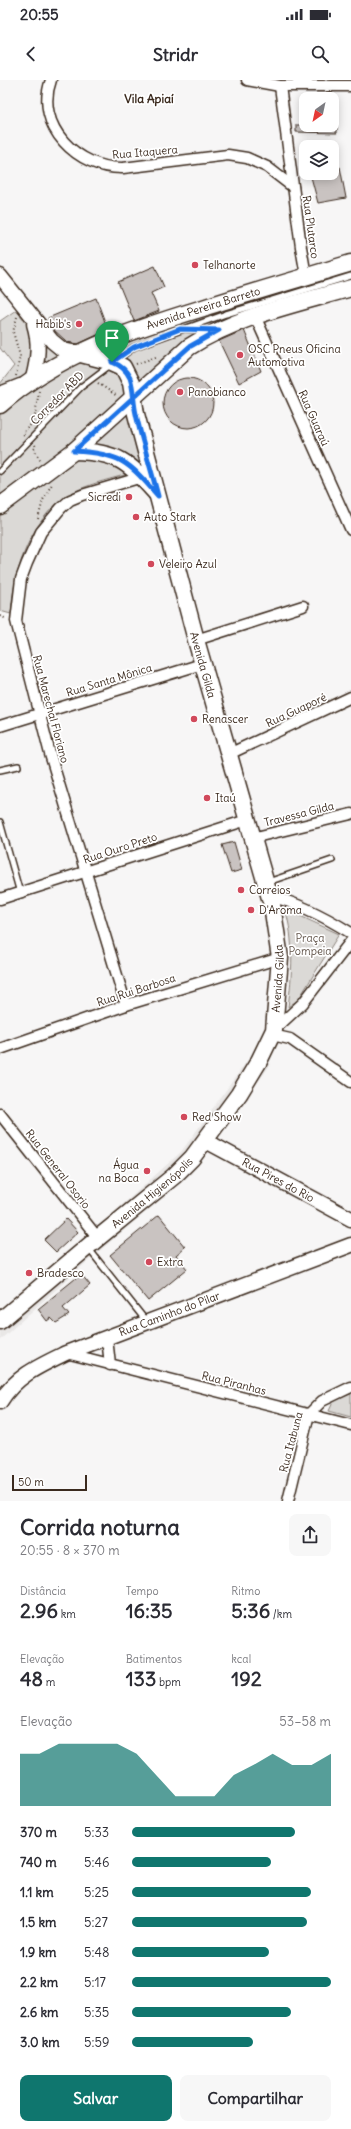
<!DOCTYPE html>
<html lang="pt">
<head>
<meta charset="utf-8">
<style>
	:root { --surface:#fff; --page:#f7f7f7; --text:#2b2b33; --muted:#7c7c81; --accent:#0f766e }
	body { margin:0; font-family:Delius,sans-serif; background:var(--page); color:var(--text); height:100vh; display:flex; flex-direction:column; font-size:15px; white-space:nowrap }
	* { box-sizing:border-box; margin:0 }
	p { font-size:13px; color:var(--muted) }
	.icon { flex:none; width:22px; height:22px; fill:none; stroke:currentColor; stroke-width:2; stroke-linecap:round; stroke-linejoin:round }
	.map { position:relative; height:1421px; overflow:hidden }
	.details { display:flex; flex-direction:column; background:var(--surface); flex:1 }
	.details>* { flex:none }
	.needle { width:26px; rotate:213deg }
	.controls { position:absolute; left:299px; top:12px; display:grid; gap:8px }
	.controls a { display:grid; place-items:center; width:40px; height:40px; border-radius:8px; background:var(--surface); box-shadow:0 2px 10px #0003; font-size:20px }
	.scale { position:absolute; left:12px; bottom:10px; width:75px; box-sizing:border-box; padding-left:4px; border:2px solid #3b2a1e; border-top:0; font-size:11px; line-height:14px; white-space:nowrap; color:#3b2a1e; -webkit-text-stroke:3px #fff; paint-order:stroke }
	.pin { position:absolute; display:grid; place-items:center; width:34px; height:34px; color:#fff; margin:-41px -17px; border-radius:50% 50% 50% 0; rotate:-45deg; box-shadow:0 0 4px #0007 }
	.pin .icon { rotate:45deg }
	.round { display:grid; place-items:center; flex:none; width:42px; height:42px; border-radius:8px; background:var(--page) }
	.summary { display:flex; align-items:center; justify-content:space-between; height:68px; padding:0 20px }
	h1 { font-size:22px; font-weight:700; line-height:30px }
	.figures { display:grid; grid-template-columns:repeat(3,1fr); gap:6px; height:68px; padding:4px 20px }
	.figures div { display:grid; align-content:center }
	.figures b { font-size:20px; font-weight:700 }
	.figures small { font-size:11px; font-weight:400 }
	.figures p { font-size:11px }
	.chart { height:112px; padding:8px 20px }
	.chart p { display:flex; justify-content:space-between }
	.chart svg { width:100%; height:72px; margin-top:4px; fill:var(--accent); opacity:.7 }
	.cta { display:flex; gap:8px; margin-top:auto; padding:8px 20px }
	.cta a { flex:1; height:46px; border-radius:8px; background:var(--accent); color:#fff; font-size:16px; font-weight:700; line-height:46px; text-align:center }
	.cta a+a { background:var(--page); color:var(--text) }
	ul { padding:0 20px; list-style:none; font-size:13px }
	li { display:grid; grid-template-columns:64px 48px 1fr; align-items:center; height:30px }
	li i { height:10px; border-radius:5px; background:var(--accent) }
	.status { display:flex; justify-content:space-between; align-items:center; height:28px; padding:0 20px; background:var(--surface); direction:ltr }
	.status svg { height:11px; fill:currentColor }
	header { display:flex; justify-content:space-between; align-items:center; height:52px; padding:0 20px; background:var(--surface); font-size:18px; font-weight:700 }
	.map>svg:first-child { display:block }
</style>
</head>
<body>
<div class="status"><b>20:55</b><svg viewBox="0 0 49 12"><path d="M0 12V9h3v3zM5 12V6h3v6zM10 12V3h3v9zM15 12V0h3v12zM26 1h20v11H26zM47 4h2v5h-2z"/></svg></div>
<header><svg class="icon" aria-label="back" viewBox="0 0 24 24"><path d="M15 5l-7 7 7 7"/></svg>Stridr<svg class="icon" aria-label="search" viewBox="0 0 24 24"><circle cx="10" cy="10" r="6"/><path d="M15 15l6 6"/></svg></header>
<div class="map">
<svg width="351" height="1421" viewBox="0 0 351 1421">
	<rect width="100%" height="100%" fill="#f7f6f6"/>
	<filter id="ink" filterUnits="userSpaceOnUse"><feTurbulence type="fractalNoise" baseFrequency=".025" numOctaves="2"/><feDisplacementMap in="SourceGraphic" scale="8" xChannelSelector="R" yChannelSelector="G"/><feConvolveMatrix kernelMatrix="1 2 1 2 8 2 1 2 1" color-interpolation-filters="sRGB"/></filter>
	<g filter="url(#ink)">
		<path fill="#e9e7e6" d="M 253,973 L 271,984 L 190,1095 L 98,1172 L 0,1260 L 0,1235 L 181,1072 Z"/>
		<g fill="#dbd9d6" stroke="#8b827a">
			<path d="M 16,230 C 24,241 28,243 38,252 C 48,261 48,269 63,276 L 195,235 L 200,253 L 126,319 L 143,390 C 120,397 86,403 67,416 C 30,440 13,492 11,534 L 0,531 L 0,304 L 14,286 L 0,268 L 0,241 Z"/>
			<path d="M 285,829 L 339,854 L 298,920 L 288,927 C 292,895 295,860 285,829 Z"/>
			<path d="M 351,1314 L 351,1337 L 329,1331 L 334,1320 Z"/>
		</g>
		<g fill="#c9c3c1" stroke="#3b2a1e">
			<path d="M 296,45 L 337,45 L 337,53 L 296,52 Z"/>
			<path d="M 340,87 L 346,118 L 318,123 L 310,93 L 332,93 L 332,89 Z"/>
			<path d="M 155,186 L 164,207 L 151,213 L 159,231 L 134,241 L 118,202 Z"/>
			<path d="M 96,218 L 108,250 L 78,264 L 67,262 L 53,249 L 48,238 Z"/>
			<path d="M 244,250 L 261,291 L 239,303 L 219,261 Z"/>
			<circle cx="188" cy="323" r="25"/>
			<path d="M 234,762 L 242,790 L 231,793 L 222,765 Z"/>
			<path d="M 159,1135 L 185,1167 L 176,1175 L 187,1189 L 148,1221 L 110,1175 Z"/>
			<path d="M 66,1139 L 78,1152 L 56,1172 L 44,1160 Z"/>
			<path d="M 81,1194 L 90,1205 L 63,1228 L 69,1235 L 56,1243 L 51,1238 L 47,1241 L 38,1229 Z"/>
		</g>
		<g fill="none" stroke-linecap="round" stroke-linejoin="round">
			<defs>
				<g id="service">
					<path d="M 183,249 L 209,250"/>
					<path d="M 0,391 L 81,307 L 134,267 L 226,234 L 351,196"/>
					<path d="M 0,690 L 18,686"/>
					<path d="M 0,742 L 20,813"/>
					<path d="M 268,802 L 332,780"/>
					<path d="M 89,1169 L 146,1241"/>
				</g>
				<g id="minor">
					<path d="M 51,0 C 34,46 78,89 123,88 L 228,75 L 247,78 L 267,87 L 293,107"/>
					<path d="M 247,0 L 280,6 L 351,6"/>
					<path d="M 280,6 L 301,167 L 306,196"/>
					<path d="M 255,236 L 351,450"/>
					<path d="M 0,312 L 20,304"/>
					<path d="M 196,560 L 303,526"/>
					<path d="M 0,646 L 202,584"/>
					<path d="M 229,674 L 351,617"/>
					<path d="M 252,758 L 351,734"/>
					<path d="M 269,816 C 297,822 327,838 351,853"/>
					<path d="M 0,819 L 247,740"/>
					<path d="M 126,925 L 50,674 L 16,541 L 21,499 L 27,483 L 41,452 L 61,428 L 70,420 L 82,415 L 142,397"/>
					<path d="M 274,950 L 303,923 L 351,861"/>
					<path d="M 272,955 L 290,959 L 351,1002"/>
					<path d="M 0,969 L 126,925 L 280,878"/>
					<path d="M 0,1034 L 98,1158"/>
					<path d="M 107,1258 L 110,1285"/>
					<path d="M 66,1273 L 351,1345"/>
					<path d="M 288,1421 L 309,1334 L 322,1321 L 351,1307"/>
				</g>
				<g id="secondary">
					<path d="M 0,196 L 52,261 L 63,270 L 77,273"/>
					<path d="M 33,298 C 38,279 40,263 34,244"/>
					<path id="s1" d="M 206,1061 L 351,1139"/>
					<path id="s2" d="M 0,1322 C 16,1296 39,1286 66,1273 L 351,1165"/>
				</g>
				<g id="primary">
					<path id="s3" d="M 0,325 C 58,274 131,250 203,228 C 252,212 302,198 351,183"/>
					<path d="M 74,371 C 118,372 127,381 156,413"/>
					<path d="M 0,426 L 74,371 L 189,267 C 237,236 296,224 351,208"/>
					<path id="s4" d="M 0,1241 L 98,1158 L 174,1096 L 192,1078 L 239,1014 L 259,981 L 274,950 L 280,878 L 272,825 L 196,560 L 136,334 L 131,303 L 123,287 L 112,282 L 77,273"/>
				</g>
			</defs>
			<use href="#service" stroke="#3b2a1e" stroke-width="8"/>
			<use href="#minor" stroke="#3b2a1e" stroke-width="13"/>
			<use href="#secondary" stroke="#3b2a1e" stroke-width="17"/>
			<use href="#primary" stroke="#3b2a1e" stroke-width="19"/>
			<g stroke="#3b2a1e" stroke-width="2" stroke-dasharray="1 3" stroke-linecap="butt">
				<path d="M 136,284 L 156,277 L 158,279"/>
				<path d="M 16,296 L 20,276 L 13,252 L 17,237"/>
				<path d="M 98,303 L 117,316"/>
				<path d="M 24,355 L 23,353 L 34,341 L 39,311"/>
				<path d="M 35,365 L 36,367 L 34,369 L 41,381"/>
				<path d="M 38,439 L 43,420 L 52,404"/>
				<path d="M 0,536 L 7,539"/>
			</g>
			<use href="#service" stroke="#fff" stroke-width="5"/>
			<use href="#minor" stroke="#fff" stroke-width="10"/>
			<use href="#secondary" stroke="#fff" stroke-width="14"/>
			<use href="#primary" stroke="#fff" stroke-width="16"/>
		</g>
	</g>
	<g fill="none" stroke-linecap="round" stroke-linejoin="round" filter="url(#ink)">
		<defs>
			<path id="route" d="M 112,282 C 120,285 126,289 130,298 C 134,309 133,322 136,334 C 142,362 151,388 158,416 C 129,382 120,373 74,371 L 189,267 L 219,250 L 180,249 L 134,267 L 112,282"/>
		</defs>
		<use href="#route" stroke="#fff" stroke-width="8"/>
		<use href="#route" stroke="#1a73e8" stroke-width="5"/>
	</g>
	<g fill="#d1495b" stroke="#fff" stroke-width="1.5">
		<circle cx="195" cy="185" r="4"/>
		<circle cx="79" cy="244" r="4"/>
		<circle cx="240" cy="275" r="4"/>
		<circle cx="180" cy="312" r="4"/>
		<circle cx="129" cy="417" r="4"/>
		<circle cx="136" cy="437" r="4"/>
		<circle cx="151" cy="484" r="4"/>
		<circle cx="194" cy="639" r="4"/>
		<circle cx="207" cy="718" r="4"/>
		<circle cx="241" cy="810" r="4"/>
		<circle cx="251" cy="830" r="4"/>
		<circle cx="184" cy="1037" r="4"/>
		<circle cx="147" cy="1091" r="4"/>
		<circle cx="149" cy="1182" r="4"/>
		<circle cx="29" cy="1193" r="4"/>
	</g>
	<g text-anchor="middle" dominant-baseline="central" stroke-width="3.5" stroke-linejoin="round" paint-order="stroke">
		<g font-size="11" fill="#3b2a1e" stroke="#fff">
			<text transform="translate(145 72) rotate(-5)">Rua Itaquera</text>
			<text transform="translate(311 147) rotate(82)">Rua Plutarco</text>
			<text stroke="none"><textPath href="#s3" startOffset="227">Avenida Pereira Barreto</textPath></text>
			<text transform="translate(57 318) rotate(-45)">Corredor ABD</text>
			<text transform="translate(314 338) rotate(66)">Rua Guaraú</text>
			<text transform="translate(203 585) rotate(74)">Avenida Gilda</text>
			<text transform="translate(109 600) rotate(-17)">Rua Santa Mônica</text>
			<text transform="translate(51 629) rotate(75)">Rua Marechal Floriano</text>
			<text transform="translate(296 630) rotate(-25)">Rua Guaporé</text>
			<text transform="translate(299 734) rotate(-14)">Travessa Gilda</text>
			<text transform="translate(120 768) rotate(-18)">Rua Ouro Preto</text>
			<text stroke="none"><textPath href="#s4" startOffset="456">Avenida Gilda</textPath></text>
			<text transform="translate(136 910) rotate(-18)">Rua Rui Barbosa</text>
			<text transform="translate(58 1089) rotate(52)">Rua General Osorio</text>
			<text stroke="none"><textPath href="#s1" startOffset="82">Rua Pires do Rio</textPath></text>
			<text stroke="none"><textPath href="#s4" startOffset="199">Avenida Higienópolis</textPath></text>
			<text stroke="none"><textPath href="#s2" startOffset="194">Rua Caminho do Pilar</textPath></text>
			<text transform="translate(234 1303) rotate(14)">Rua Piranhas</text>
			<text transform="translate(291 1362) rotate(-75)">Rua Itabuna</text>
		</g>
		<g font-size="11" fill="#3b2a1e" stroke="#fff" text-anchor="start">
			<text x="203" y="185">Telhanorte</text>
			<text x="71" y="244" text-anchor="end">Habib's</text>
			<text x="248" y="269">OSC Pneus Oficina<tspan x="248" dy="13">Automotiva</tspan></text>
			<text x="188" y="312">Panobianco</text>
			<text x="121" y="417" text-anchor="end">Sicredi</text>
			<text x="144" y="437">Auto Stark</text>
			<text x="159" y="484">Veleiro Azul</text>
			<text x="202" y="639">Renascer</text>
			<text x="215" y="718">Itaú</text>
			<text x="249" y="810">Correios</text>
			<text x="259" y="830">D'Aroma</text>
			<text x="192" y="1037">Red Show</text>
			<text x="139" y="1085" text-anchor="end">Água<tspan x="139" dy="13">na Boca</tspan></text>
			<text x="157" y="1182">Extra</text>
			<text x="37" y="1193">Bradesco</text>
		</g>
		<g font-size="11" fill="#63564c" stroke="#fff">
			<text x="310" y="858">Praça<tspan x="310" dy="13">Pompeia</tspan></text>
		</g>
		<g font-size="12" font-weight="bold" fill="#3b2a1e" stroke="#fff">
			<text x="149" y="18">Vila Apiaí</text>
		</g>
	</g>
</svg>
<div class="controls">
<a><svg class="needle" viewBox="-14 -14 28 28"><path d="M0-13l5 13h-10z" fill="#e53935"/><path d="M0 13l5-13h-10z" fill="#7c7c81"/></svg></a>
<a><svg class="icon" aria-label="layers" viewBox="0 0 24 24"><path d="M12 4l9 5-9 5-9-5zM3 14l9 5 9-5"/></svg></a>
</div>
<div class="scale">50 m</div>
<div class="pin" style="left:112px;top:282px;background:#1e9e55"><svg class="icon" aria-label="arrive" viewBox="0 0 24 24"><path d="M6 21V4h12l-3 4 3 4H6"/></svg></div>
</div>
<section class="details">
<div class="summary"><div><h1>Corrida noturna</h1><p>20:55 · 8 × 370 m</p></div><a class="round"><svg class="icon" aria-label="share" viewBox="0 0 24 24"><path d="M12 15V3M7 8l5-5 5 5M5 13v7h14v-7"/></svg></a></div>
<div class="figures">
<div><p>Distância</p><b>2.96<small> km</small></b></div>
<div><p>Tempo</p><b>16:35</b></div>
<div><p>Ritmo</p><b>5:36<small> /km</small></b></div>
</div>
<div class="figures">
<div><p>Elevação</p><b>48<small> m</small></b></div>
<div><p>Batimentos</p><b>133<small> bpm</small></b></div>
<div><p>kcal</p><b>192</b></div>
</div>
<div class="chart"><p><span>Elevação</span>53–58 m</p>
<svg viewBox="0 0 160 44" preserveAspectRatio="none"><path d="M0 44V12L10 12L20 6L30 6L40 6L50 6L60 12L70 25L80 38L90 38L100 38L110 25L120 19L130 12L140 19L150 19L160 12V44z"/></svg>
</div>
<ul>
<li><b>370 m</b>5:33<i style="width:82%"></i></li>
<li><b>740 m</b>5:46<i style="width:70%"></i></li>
<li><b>1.1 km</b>5:25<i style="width:90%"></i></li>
<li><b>1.5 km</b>5:27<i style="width:88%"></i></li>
<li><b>1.9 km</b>5:48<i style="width:69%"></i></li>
<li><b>2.2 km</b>5:17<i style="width:100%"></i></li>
<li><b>2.6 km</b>5:35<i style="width:80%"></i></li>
<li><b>3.0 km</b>5:59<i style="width:61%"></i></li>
</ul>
<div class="cta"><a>Salvar</a><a>Compartilhar</a></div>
</section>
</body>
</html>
